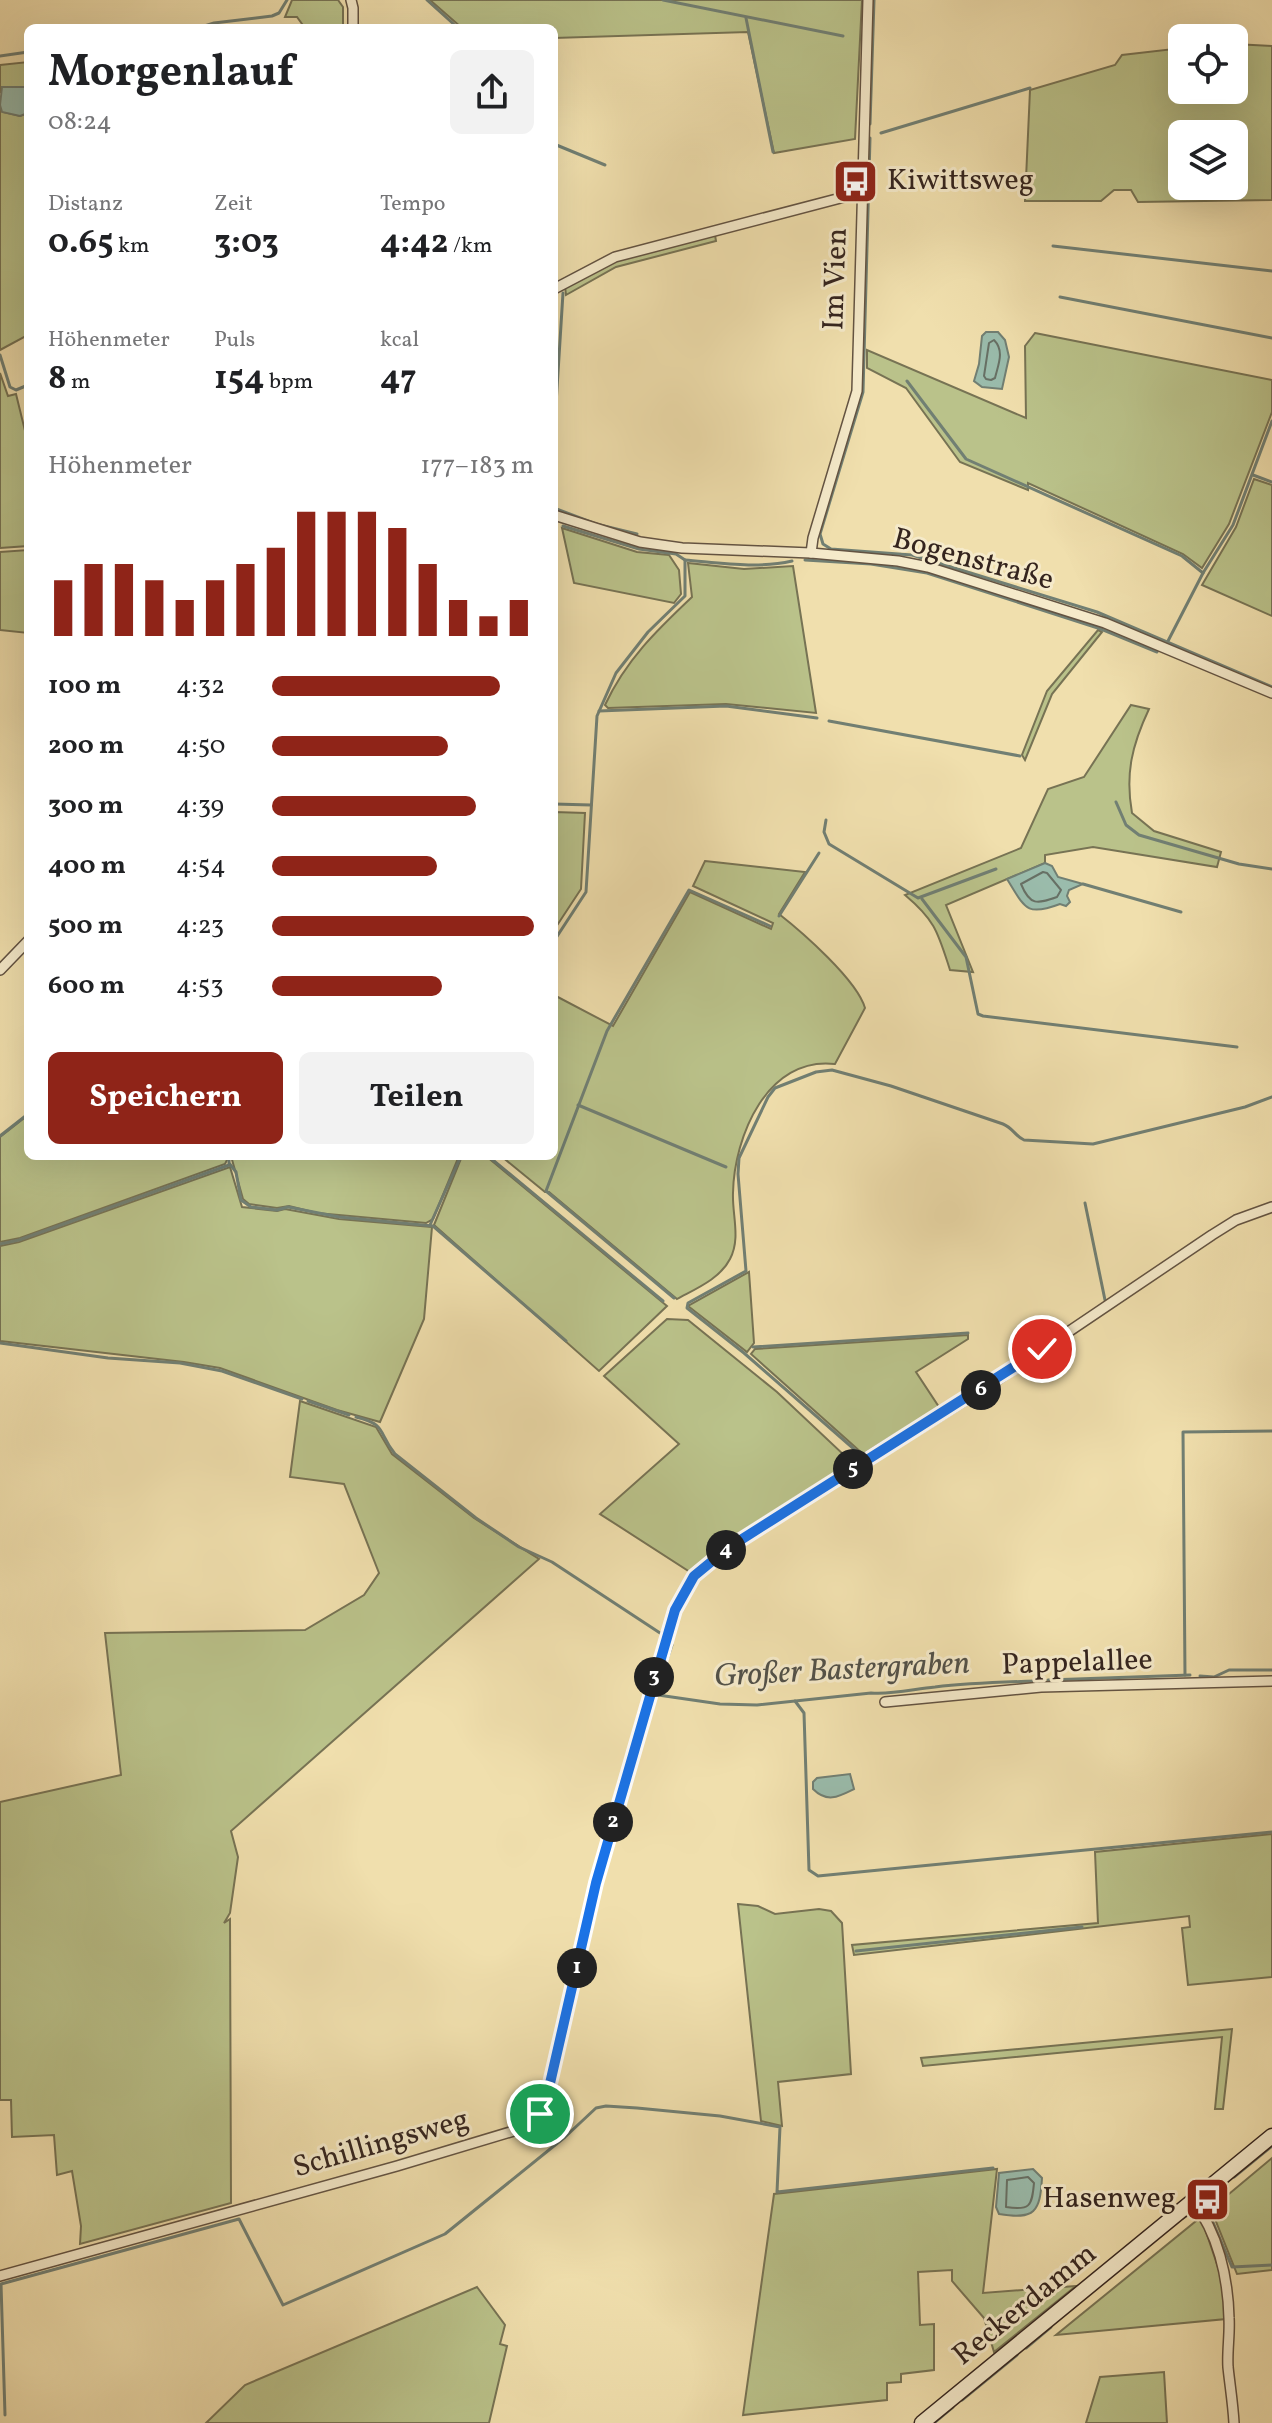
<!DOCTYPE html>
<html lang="de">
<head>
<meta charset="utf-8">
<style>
	:root { --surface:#fff; --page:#f2f2f2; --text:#202124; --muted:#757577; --accent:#8f2418 }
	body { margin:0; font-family:Vollkorn,serif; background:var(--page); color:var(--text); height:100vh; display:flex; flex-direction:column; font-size:30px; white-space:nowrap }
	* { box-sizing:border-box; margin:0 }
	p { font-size:26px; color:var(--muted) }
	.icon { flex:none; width:44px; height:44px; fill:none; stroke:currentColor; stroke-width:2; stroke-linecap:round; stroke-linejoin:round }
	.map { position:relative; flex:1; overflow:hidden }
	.side { position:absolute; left:24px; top:24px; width:534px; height:1136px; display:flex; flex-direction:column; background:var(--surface); border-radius:12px; box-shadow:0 8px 32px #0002 }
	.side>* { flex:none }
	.buttons { position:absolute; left:1168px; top:24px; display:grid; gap:16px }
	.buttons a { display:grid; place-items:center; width:80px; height:80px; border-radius:12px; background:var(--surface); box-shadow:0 8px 32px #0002; font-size:40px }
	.pin { position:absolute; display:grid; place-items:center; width:68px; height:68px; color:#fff; margin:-34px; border:4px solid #fff; border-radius:50%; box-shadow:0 2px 8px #0007 }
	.km { position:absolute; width:40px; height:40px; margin:-20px; border-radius:50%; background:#222; color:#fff; font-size:22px; line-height:40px; text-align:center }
	.round { display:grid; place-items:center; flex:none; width:84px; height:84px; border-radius:12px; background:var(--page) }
	.head { display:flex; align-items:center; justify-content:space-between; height:136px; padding:0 24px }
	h1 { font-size:44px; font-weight:700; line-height:60px }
	.stats { display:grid; grid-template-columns:repeat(3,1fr); gap:12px; height:136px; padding:8px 24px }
	.stats div { display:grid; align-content:center }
	.stats b { font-size:34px; font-weight:700 }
	.stats small { font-size:22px; font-weight:400 }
	.stats p { font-size:22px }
	.chart { height:224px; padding:16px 24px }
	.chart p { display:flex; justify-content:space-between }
	.chart svg { width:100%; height:144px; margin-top:8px; stroke:var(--accent); stroke-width:6 }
	.button { display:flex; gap:16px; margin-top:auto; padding:16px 24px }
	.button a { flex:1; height:92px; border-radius:12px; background:var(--accent); color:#fff; font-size:32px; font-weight:700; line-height:92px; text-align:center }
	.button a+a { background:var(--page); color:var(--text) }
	ul { padding:0 24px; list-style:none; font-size:26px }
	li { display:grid; grid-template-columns:128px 96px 1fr; align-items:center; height:60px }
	li i { height:20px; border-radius:10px; background:var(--accent) }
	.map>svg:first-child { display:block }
</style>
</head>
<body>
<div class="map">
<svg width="1272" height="2423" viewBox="0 0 1272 2423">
	<rect width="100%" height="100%" fill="#f0dfad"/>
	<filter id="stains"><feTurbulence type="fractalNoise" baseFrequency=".0025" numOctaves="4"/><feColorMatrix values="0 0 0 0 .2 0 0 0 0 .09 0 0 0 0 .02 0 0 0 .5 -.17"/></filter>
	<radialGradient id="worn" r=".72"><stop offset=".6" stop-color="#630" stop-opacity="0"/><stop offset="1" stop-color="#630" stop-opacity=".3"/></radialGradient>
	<g fill="#bac28a" stroke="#777354" stroke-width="2" fill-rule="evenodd">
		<path d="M 292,0 L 338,0 L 343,7 L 343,28 L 305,28 L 297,17 L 285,17 Z"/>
		<path d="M 430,0 L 862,0 L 855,139 L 774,153 L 748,32 L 554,38 L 554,28 L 462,28 Z"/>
		<path d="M 1234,44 L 1272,46 L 1272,200 L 1138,202 L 1131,190 L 1114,190 L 1101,201 L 1025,201 L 1030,90 L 1115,65 L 1122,55 L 1182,48 L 1182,90 L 1234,90 ZM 1182,134 L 1234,134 L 1234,186 L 1182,186 Z"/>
		<path d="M 28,62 L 28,87 L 2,87 L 0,93 L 0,65 Z"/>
		<path d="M 0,105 L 3,112 L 20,116 L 28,113 L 28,335 L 0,350 Z"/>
		<path d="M 715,235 L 716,241 L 616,267 L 566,295 L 565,286 L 615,260 Z"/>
		<path d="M 1035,333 L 1272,380 L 1272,412 L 1229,524 L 1202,568 L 1183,554 L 1028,483 L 1028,490 L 960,462 L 906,388 L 867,368 L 867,350 L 1026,418 L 1025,346 Z"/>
		<path d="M 0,373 L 8,396 L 16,394 L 28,443 L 28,546 L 0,548 Z"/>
		<path d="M 1254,479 L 1272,485 L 1272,616 L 1202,585 L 1236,527 Z"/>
		<path d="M 562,528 L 637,552 L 669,555 L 679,570 L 681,594 L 674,603 L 574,583 Z"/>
		<path d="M 28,550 L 28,633 L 0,630 L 0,552 Z"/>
		<path d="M 688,563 L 744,569 L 793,566 L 816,713 L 726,704 L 608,708 L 605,705 C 626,660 656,631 692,597 Z"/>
		<path d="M 1098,630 L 1102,632 L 1052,694 L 1025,760 L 1022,755 L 1047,691 Z"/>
		<path d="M 1131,705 L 1149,709 C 1132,745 1125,774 1132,813 L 1154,831 L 1221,852 L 1217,867 L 1093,847 L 1045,855 L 1045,863 L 946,905 L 973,972 L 950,970 C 938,933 936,921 905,895 L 1021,848 L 1048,789 L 1084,777 Z"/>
		<path d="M 554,812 L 585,813 L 581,889 L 554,930 Z"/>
		<path d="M 705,861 L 805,872 L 779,914 C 802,932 857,980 865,1008 L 835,1064 C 767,1056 734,1137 733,1193 C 732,1215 741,1238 730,1259 C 720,1279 695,1289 677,1299 L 549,1192 L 545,1192 L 501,1156 L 554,1156 L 554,995 L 613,1026 L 690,892 L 771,929 L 773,923 L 693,886 Z"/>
		<path d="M 28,1115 L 28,1156 L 228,1158 L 225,1164 L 20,1238 L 0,1242 L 0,1137 Z"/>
		<path d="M 231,1156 L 459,1156 L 433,1219 L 426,1223 L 317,1213 L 289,1206 L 277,1208 L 249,1204 L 243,1199 Z"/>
		<path d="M 462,1156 L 486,1156 L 667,1306 L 599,1371 L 434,1225 Z"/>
		<path d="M 230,1167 L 242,1207 L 277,1211 L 285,1209 L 339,1219 L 432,1227 L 424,1319 L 380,1422 L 337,1410 L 220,1368 L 184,1362 L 0,1341 L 0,1246 L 19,1242 Z"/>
		<path d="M 749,1272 L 754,1343 L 747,1352 L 688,1306 Z"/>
		<path d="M 667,1319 L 688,1320 L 777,1392 L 844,1455 L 842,1468 L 725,1542 L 690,1572 L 600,1514 L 679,1444 L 604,1376 Z"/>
		<path d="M 968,1335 L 968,1339 L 916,1372 L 939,1407 L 863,1454 L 751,1354 L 755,1349 Z"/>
		<path d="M 300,1401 L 376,1427 L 392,1454 L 474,1518 L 539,1559 L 231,1831 L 238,1857 L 230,1913 L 224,1923 L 230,1919 L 231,2203 L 80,2244 L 81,2226 L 72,2171 L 57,2175 L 54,2135 L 12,2137 L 11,2100 L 0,2100 L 0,1802 L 121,1775 L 105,1633 L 305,1630 L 364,1595 L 379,1573 L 344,1484 L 290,1477 Z"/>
		<path d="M 1272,1834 L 1272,1977 L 1188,1985 L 1182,1928 L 1190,1927 L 1189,1916 L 854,1955 L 852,1945 L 1098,1923 L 1095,1852 Z"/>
		<path d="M 738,1904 L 758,1906 L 775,1914 L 819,1909 L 831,1911 L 842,1923 L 851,2074 L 778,2082 L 782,2126 L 761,2121 Z"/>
		<path d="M 1232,2029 L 1223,2109 L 1215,2109 L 1222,2037 L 923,2066 L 921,2058 Z"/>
		<path d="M 1272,2158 L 1272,2270 L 1237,2274 L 1211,2209 Z"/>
		<path d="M 997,2169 L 983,2293 L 1076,2286 L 994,2352 L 984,2318 L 952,2281 L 952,2270 L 918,2272 L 920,2325 L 934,2324 L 934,2370 L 901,2374 L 901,2382 L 887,2383 L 887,2400 L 743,2415 L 774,2194 Z"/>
		<path d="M 1201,2217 L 1223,2282 L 1226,2319 L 1056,2335 Z"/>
		<path d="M 477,2287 L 505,2325 L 500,2344 L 507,2346 L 489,2423 L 206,2423 L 245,2385 Z"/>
		<path d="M 1164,2372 L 1167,2423 L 1086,2423 L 1100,2377 Z"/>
	</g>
	<g fill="#9abcac" stroke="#717f73" stroke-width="2">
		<path d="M 2,87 L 28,87 L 28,113 L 20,116 L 2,112 L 0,105 Z"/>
		<path d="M 986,332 L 998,332 L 1005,340 L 1009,357 L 1002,389 L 982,387 L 974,381 L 979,364 L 982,336 Z"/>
		<path d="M 1045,863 L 1052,866 L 1058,877 L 1083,884 L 1069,890 L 1067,896 L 1070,902 L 1066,906 L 1060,904 C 1026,917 1025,908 1007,879 Z"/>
		<path d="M 850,1774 L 854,1789 C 838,1797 827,1803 813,1789 L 813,1782 L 817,1778 Z"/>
		<path d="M 1033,2169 L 1042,2178 C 1040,2212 1035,2220 999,2214 L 996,2207 L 999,2173 Z"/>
	</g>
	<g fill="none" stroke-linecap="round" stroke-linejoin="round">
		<g stroke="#677065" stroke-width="2">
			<path d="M 994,340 C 1005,351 998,365 995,378 L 991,380 L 986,379 L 984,376 L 989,343 Z"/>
			<path d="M 1043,872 L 1047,873 L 1061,890 L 1057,897 C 1037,904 1030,906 1021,884 Z"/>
			<path d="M 1028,2177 L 1034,2183 C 1032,2206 1030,2211 1006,2207 L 1007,2180 Z"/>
		</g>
		<g stroke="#717f73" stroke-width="3">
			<path d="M 427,0 L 458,28"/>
			<path d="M 663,0 L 843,36"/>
			<path d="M 746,18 L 773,152"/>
			<path d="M 179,28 L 187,26 L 198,28 L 214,23 L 272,16 L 279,13 L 287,0"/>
			<path d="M 0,56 L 28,52"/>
			<path d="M 870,124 L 874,0"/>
			<path d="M 881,133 L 1030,88"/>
			<path d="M 870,138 L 863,392 L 820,534 L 823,544 L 831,549 L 912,555 L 1097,612 L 1272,687"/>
			<path d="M 554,144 L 605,165"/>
			<path d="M 1053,246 L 1272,271"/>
			<path d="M 1060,297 L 1272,338"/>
			<path d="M 0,355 L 10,387 L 16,390 L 28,385"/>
			<path d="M 907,381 L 966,459 L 1182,556 L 1203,573"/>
			<path d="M 554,436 L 563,293"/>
			<path d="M 1253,475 L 1272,482"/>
			<path d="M 554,508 L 596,524 L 637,534"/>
			<path d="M 563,526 L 639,549 L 676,554 L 685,560"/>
			<path d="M 805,560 L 871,564 L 927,573 L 1101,629 L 1157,652"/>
			<path d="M 1168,641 L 1203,573 L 1233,525 L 1272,421"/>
			<path d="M 599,711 L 726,706 L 817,718"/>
			<path d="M 829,721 L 1020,756"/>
			<path d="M 1116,802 L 1126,825 L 1139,835 L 1239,864 L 1272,869"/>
			<path d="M 554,804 L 591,805"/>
			<path d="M 826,820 L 824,832 L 829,844 L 918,898 L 996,869"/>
			<path d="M 1083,884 L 1181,912"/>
			<path d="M 922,899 L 966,957 L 978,1014 L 983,1016 L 1237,1047"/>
			<path d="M 779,916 L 819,853"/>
			<path d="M 554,941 L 586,892 L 597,716 L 616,673 L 648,632 L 685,596 L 685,560 C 721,563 757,569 792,561"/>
			<path d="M 578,1105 L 726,1167"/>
			<path d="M 0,1136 L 28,1114"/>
			<path d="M 229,1156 L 229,1163 L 236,1172 L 241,1200 L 251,1207 L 277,1210 L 288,1207 L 339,1217 L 433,1226 L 566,1341"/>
			<path d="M 488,1156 L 663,1301"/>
			<path d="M 1085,1203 L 1105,1300"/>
			<path d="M 430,1225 L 461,1156"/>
			<path d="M 0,1244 L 19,1240 L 229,1165"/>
			<path d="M 674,1298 L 546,1191 L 607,1031 L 689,890 L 770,926"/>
			<path d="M 0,1343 L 108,1358 L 180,1363 L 222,1371 L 302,1399"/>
			<path d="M 753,1347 L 968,1333"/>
			<path d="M 308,1401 L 349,1415"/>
			<path d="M 939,1409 L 862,1456 L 744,1353 L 687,1308 L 688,1303 L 746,1271 L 738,1174 L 739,1158 L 768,1097 L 775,1088 L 816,1072 L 832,1070 L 891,1086 L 1003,1124 C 1013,1128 1015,1136 1024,1140 L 1093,1144 L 1245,1107 L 1272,1097"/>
			<path d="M 356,1417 C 388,1425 377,1432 395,1454 L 476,1518 L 519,1547 L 552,1562 L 660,1633"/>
			<path d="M 1185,1675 L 1183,1432 L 1272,1431"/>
			<path d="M 1200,1676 L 1214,1677 L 1229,1670 L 1272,1670"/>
			<path d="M 1048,1680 L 1190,1675"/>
			<path d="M 659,1683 L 672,1645 L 669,1641"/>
			<path d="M 656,1690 L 658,1695 L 720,1704 L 757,1705 L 871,1693 C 891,1695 914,1689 935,1687 C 969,1683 1003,1682 1037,1681"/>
			<path d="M 795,1701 L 804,1713 L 809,1870 L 818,1876 L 1272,1832"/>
			<path d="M 856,1951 L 1082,1927"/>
			<path d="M 1234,2177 L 1272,2146"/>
			<path d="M 1209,2198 L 1226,2185"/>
			<path d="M 1209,2213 L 1232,2267 L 1272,2265"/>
			<path d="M 1183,2218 L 1195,2210"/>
			<path d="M 1026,2348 L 1051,2327"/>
			<path d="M 962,2400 L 1017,2355"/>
			<path d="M 5,2415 L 1,2284 L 239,2219 L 283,2305 L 445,2234 L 565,2137 L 596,2108 L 606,2106 L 637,2108 L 720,2116 L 780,2127 L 777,2192 L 993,2168"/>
			<path d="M 934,2423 L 953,2407"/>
		</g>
		<defs>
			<g id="street">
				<path d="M 351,0 L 353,8 L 353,28"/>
				<path d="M 554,289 L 615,257 L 852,195 L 863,195"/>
				<path d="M 554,515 L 640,542 L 682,548 L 811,553 L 898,561 L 928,567 L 1105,623 L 1272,693"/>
				<path d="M 811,553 L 813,538 L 857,391 L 868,0"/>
				<path d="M 0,970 L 28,941"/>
				<path d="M 885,1702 L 1041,1687 L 1272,1681"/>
				<path d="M 1193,2201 C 1218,2233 1228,2277 1229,2318 C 1230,2334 1227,2351 1228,2367 C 1230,2386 1233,2404 1234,2423"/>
				<path d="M 0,2276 L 397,2166 L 517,2130 C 538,2119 540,2115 548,2092 L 596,1883 L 675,1610 L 694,1576 L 728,1548 L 994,1382 L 1212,1235 L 1236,1220 L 1272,1207"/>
			</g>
			<path id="secondary" d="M 922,2423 L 1272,2136"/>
		</defs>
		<use href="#street" stroke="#635342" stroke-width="12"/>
		<use href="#secondary" stroke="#34241e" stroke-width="17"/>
		<use href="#street" stroke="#f5eaca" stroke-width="9"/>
		<use href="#secondary" stroke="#f5eaca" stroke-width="14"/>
	</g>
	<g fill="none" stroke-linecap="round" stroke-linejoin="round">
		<defs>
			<path id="route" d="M 540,2114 L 548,2092 L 596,1883 L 675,1610 L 694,1576 L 728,1548 L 1042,1349"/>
		</defs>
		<use href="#route" stroke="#fff" stroke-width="16"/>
		<use href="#route" stroke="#1a73e8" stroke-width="10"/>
	</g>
	<defs>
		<symbol id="bus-square" viewBox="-11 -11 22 22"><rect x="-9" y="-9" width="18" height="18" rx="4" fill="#8f2418" stroke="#f5eaca"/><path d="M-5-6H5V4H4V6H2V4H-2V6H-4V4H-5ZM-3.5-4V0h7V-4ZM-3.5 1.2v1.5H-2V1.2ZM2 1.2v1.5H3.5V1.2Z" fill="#fff"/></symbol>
	</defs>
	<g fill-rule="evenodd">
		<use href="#bus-square" x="830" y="156" width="51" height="51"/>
		<use href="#bus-square" x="1182" y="2174" width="51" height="51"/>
	</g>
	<g text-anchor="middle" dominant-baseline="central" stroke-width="6" stroke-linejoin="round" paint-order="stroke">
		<g font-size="30" fill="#34241e" stroke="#f5eaca" text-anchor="start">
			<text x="887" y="181">Kiwittsweg</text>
			<text x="1176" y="2199" text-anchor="end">Hasenweg</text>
		</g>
		<g font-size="30" fill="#34241e" stroke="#f5eaca">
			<text transform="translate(836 279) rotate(-88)">Im Vien</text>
			<text transform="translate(973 560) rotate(15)">Bogenstraße</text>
			<text transform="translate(1077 1663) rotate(-2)">Pappelallee</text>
			<text transform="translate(381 2144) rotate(-16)">Schillingsweg</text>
			<text transform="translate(1025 2305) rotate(-39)">Reckerdamm</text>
		</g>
		<g font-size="32" font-style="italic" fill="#535249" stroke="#f5eaca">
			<text transform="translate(842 1671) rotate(-3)">Großer Bastergraben</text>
		</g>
	</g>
	<rect width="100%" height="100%" filter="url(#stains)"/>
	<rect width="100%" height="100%" fill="url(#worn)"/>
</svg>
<div class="buttons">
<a><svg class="icon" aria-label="locate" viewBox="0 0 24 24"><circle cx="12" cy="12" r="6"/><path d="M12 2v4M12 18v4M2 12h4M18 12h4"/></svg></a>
<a><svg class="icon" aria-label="layers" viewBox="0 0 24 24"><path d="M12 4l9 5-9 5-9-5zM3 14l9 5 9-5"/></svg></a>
</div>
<div class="pin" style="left:540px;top:2114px;background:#1e9e55"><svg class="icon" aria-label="arrive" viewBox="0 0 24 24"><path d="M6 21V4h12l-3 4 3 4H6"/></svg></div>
<div class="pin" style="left:1042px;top:1349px;background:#d93025"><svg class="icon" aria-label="check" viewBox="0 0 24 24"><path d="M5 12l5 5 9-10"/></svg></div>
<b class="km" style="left:577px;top:1968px">1</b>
<b class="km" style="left:613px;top:1822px">2</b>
<b class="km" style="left:654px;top:1677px">3</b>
<b class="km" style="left:726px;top:1550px">4</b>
<b class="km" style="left:853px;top:1469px">5</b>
<b class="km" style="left:981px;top:1390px">6</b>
<section class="side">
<div class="head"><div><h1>Morgenlauf</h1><p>08:24</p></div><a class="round"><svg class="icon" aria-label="share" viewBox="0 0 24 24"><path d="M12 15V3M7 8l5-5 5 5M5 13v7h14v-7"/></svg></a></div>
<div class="stats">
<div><p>Distanz</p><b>0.65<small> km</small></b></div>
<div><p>Zeit</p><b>3:03</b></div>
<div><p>Tempo</p><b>4:42<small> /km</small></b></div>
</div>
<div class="stats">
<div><p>Höhenmeter</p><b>8<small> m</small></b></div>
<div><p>Puls</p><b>154<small> bpm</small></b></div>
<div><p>kcal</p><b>47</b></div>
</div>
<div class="chart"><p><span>Höhenmeter</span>177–183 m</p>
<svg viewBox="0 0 160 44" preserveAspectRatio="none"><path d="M5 44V27M15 44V22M25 44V22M35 44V27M45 44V33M55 44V27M65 44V22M75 44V17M85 44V6M95 44V6M105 44V6M115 44V11M125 44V22M135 44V33M145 44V38M155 44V33"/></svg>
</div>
<ul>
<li><b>100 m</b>4:32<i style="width:87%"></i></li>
<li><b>200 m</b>4:50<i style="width:67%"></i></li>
<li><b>300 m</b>4:39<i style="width:78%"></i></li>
<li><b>400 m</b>4:54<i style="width:63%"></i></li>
<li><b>500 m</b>4:23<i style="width:100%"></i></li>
<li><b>600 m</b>4:53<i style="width:65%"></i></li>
</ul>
<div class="button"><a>Speichern</a><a>Teilen</a></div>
</section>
</div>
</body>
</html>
